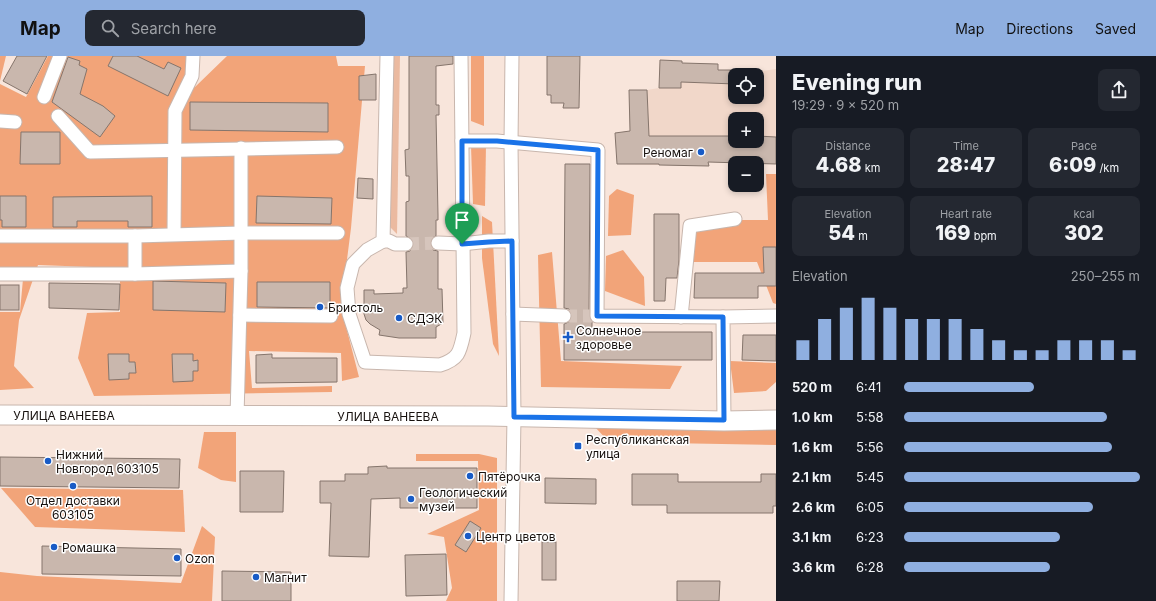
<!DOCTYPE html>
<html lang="en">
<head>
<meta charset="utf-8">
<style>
	:root { --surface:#171b24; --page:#242831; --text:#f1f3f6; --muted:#9ea1a6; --accent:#8fafe0 }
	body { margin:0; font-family:Inter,sans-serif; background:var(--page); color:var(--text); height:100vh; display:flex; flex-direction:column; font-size:15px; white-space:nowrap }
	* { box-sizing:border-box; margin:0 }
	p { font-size:13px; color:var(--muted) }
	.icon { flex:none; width:22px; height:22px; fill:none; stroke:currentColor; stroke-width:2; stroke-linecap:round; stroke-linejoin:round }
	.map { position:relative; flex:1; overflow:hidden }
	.drawer { display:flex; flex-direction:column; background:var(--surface); width:380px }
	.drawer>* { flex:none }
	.buttons { position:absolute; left:728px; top:12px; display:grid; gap:8px }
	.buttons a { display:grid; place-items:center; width:36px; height:36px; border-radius:8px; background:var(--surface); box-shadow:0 2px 6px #0003; font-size:20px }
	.pin { position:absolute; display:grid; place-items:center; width:34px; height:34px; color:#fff; margin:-41px -17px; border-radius:50% 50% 50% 0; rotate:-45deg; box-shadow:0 0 4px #0007 }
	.pin .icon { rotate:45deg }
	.round { display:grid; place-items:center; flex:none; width:42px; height:42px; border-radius:8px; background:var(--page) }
	.head { display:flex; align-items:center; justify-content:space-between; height:68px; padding:0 16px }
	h1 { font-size:22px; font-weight:800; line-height:30px }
	.stats { display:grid; grid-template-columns:repeat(3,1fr); gap:6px; height:68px; padding:4px 16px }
	.stats div { display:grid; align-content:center; border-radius:8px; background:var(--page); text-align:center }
	.stats b { font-size:20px; font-weight:800 }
	.stats small { font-size:11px; font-weight:400 }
	.stats p { font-size:11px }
	.chart { height:112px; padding:8px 16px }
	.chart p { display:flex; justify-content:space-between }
	.chart svg { width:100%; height:72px; margin-top:4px; stroke:var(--accent); stroke-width:6 }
	ul { padding:0 16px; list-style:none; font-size:13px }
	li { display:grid; grid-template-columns:64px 48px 1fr; align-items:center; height:30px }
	li i { height:10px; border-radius:5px; background:var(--accent) }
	header { display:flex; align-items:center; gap:24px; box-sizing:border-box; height:56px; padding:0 20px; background:var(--accent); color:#111 }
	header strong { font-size:19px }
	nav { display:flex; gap:22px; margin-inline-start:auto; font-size:14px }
	.search { width:280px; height:36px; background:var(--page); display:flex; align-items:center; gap:10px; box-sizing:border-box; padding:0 14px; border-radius:8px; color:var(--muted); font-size:15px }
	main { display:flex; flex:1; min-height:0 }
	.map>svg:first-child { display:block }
</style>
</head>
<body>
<header>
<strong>Map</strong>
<div class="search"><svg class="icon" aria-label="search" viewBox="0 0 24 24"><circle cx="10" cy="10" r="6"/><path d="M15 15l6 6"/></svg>Search here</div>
<nav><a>Map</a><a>Directions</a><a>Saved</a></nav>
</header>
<main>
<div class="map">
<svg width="776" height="545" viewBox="0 0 776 545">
	<rect width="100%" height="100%" fill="#f8e5db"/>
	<path fill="#f1d7c9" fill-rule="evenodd" d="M 660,4 L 682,5 L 682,7 L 718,8 L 718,14 L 762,15 L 776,13 L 776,108 L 708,106 L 709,110 L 617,108 L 615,77 L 630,75 L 629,34 L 647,34 L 659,32 ZM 735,19 L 757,19 L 757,41 L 735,41 ZM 735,63 L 757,63 L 757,85 L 735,85 Z"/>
	<path fill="#ebbaa0" d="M 390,0 L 400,0 L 397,178 L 387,168 Z"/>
	<g fill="#f2a479">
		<path d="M 0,0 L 6,0 L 0,25 Z"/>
		<path d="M 48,0 L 191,0 L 195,31 L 227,0 L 336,0 L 338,10 L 365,10 L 351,172 L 341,251 L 359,321 L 342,325 L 341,297 L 249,295 L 252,332 L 332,330 L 332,336 L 94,340 L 78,302 L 87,257 L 120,256 L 120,212 L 38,209 L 19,264 L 14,310 L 34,332 L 0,334 L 0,256 L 20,256 L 24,212 L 0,211 L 0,28 L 26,41 Z"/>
		<path d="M 471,0 L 484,0 L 484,70 L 471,65 Z"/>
		<path d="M 486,88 L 485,150 L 473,148 L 471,90 Z"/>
		<path d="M 766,118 L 776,118 L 776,248 L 773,247 L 757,206 L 693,206 L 689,164 L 768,164 Z"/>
		<path d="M 617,133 L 634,139 L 631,179 L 608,180 L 609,140 Z"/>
		<path d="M 482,160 L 492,166 L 499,300 L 493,288 L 482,202 Z"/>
		<path d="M 623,194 L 644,221 L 645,250 L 605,235 L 606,200 Z"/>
		<path d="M 552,196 L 561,305 L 682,310 L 670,333 L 541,331 L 538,199 Z"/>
		<path d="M 730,305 L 776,307 L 776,326 L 766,335 L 734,337 Z"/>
		<path d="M 594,370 L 776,373 L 776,389 L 609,386 Z"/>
		<path d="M 204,376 L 236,376 L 236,426 L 221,424 L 198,412 Z"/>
		<path d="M 416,398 L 479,398 L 497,402 L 497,545 L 446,545 L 452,532 L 444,481 L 427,478 L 479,454 L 478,405 L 416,405 Z"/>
		<path d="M 1,432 L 183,434 L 185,476 L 35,471 Z"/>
		<path d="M 202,470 L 215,481 L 212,545 L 0,545 L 0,516 L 37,520 L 181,527 Z"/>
	</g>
	<g fill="#c9b7ad" stroke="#85756c">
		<path d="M 17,0 L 47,0 L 27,38 L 3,25 Z"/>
		<path d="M 113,0 L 137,0 L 164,13 L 168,6 L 181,12 L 168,40 L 108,10 Z"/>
		<path d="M 409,0 L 453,0 L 453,8 L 436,10 L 436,49 L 439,49 L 439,59 L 436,59 L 438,159 L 438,164 L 436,164 L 436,180 L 432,182 L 430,187 L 433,194 L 438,195 L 438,233 L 442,233 L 443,267 L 436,271 L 436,282 L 399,282 L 379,279 L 380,274 L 370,268 L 366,264 L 364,258 L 364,234 L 374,234 L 374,238 L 403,237 L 403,232 L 407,232 L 406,196 L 410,195 L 414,188 L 413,184 L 406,180 L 406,146 L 409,145 L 409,120 L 406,120 L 405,94 L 409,93 Z"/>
		<path d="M 547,0 L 580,0 L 579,52 L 563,52 L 564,47 L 551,47 L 551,39 L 547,39 Z"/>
		<path d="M 68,1 L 80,5 L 79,9 L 87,13 L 80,38 L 103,50 L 115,60 L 100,81 L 52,46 Z"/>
		<path d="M 660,4 L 682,5 L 682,7 L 718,8 L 718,14 L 735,14 L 735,28 L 681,26 L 681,32 L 659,32 Z"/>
		<path d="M 376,18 L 376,44 L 359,44 L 359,20 Z"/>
		<path d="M 629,34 L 647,34 L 649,80 L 735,80 L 735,85 L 757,85 L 757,80 L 776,81 L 776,108 L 708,106 L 709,110 L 659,109 L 659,108 L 617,108 L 615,77 L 630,75 Z"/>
		<path d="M 190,46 L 328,47 L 328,76 L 190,74 Z"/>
		<path d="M 21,76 L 60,76 L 60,108 L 20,108 Z"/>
		<path d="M 565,108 L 590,108 L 589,260 L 592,266 L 592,276 L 712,276 L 712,304 L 564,304 L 564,268 L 571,265 L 572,260 L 569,253 L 564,252 Z"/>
		<path d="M 358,122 L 373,123 L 373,143 L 357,142 Z"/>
		<path d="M 0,140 L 26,140 L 26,171 L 2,171 L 2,164 L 0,164 Z"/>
		<path d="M 152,140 L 152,171 L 128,171 L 128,165 L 77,165 L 77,171 L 53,171 L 53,141 Z"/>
		<path d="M 257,140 L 332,142 L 331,168 L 256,167 Z"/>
		<path d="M 654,158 L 679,158 L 679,204 L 677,222 L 666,222 L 665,245 L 654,245 Z"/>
		<path d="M 763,191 L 776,191 L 776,230 L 758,230 L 758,242 L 694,242 L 695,217 L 764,217 Z"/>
		<path d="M 153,225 L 226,227 L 225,256 L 153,254 Z"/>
		<path d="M 257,226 L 330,226 L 330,252 L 257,251 Z"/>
		<path d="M 49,227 L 120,228 L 119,254 L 49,252 Z"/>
		<rect x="0" y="229" width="19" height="25"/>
		<path d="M 743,279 L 776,279 L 776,305 L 742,304 Z"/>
		<path d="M 108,298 L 129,298 L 129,306 L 135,306 L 136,317 L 129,317 L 129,323 L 109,324 Z"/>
		<path d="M 172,298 L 193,298 L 193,305 L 198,304 L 198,315 L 193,315 L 193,325 L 173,326 Z"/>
		<path d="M 272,298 L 272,302 L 337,302 L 337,326 L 256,327 L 256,299 Z"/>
		<path d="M 0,401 L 180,403 L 179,432 L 0,430 Z"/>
		<path d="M 387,410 L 387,412 L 477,412 L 477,452 L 400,452 L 400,442 L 371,443 L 369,501 L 329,500 L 331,447 L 320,447 L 320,425 L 345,425 L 345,418 L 368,418 L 368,411 Z"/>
		<path d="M 240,415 L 284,415 L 283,456 L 240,456 Z"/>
		<path d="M 632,418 L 678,418 L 678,426 L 761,426 L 761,418 L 776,418 L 776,450 L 773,450 L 773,457 L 667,457 L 667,449 L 632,449 Z"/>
		<path d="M 545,422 L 596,423 L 596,448 L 545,447 Z"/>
		<path d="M 470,465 L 481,472 L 466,496 L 455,489 Z"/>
		<rect x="542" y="486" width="14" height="38"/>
		<path d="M 42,490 L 181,493 L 181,520 L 42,518 Z"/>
		<path d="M 446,498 L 447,539 L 406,540 L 405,499 Z"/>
		<path d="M 222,515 L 291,516 L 291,545 L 222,545 Z"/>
		<path d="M 677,525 L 720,525 L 719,545 L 677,545 Z"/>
	</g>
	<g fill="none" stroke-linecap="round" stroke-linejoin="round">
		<g stroke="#d6c5bc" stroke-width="13" stroke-dasharray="13 6" stroke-linecap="butt">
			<path d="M 406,188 L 438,187"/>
			<path d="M 564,260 L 592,260"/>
		</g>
		<defs>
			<g id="minor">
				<path d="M 387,0 L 383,185 L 367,194 L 353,208 L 347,232 L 349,258 L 365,306 L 440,309 C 459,303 460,296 464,277 L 461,0"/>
				<path d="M 44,41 L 60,0"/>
				<path d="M 58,60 L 90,96 L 337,91"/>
				<path d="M 0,65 L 15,66"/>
				<path d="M 462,85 L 497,85 L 598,94 L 597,260 L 723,261"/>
				<path d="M 241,92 L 241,215"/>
				<path d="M 174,178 L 175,55 L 192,20 L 193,0"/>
				<path d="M 0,180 L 135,180 L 242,177 L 338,177"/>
				<path d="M 383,185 L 389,185 L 395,188 L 406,188"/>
				<path d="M 438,187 L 462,188 L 489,185 L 512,185"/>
				<path d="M 0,218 L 135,218 L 135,180"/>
				<path d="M 135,218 L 241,215 L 237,360"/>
				<path d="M 513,258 L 564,260"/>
				<path d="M 240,259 L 331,260"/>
				<path d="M 681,261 L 690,170 L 735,163"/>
				<path d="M 724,365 L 723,261 L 776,260"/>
				<path d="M 511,545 L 514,361 L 511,87 L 512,0"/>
			</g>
			<path id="secondary" d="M 0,359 L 488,360 L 724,365 L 776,364"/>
		</defs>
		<use href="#minor" stroke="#c8b6ad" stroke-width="15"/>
		<use href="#secondary" stroke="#c8b6ad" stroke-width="21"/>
		<use href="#minor" stroke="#fff" stroke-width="13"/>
		<use href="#secondary" stroke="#fff" stroke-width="19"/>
	</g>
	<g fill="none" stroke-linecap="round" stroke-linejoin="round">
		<defs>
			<path id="route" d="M 462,85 L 497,85 L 598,94 L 597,260 L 723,261 L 724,364 L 514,361 L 512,185 L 489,186 L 462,188 Z"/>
		</defs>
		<use href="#route" stroke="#fff" stroke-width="8"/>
		<use href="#route" stroke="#1a73e8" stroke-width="5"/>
	</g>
	<g fill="#185bc6" stroke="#fff" stroke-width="1.5">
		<circle cx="701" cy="96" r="4"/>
		<circle cx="320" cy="251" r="4"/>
		<circle cx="399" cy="262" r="4"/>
		<path d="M566 275h4v4h4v4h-4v4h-4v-4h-4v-4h4z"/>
		<rect x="574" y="386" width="8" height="8" rx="2"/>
		<circle cx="48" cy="405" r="4"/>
		<circle cx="470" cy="420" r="4"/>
		<circle cx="73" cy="430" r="4"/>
		<circle cx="411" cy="443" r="4"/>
		<circle cx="468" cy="480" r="4"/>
		<circle cx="54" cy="491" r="4"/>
		<circle cx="177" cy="502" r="4"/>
		<circle cx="256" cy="521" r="4"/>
	</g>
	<g text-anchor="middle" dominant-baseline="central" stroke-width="3" stroke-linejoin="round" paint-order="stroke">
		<g font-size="12" fill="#17110e" stroke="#fff" text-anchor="start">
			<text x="693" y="96" text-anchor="end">Реномаг</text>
			<text x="328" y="251">Бристоль</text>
			<text x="407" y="262">СДЭК</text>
			<text x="576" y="274">Солнечное<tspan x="576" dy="14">здоровье</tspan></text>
			<text x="586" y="383">Республиканская<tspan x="586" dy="14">улица</tspan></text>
			<text x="56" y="398">Нижний<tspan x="56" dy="14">Новгород 603105</tspan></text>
			<text x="478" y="420">Пятёрочка</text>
			<text x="419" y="436">Геологический<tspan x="419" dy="14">музей</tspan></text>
			<text x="73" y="444" text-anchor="middle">Отдел доставки<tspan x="73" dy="14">603105</tspan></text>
			<text x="476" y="480">Центр цветов</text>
			<text x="62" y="491">Ромашка</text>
			<text x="185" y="502">Ozon</text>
			<text x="264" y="521">Магнит</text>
		</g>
		<g font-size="12" fill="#17110e" stroke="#fff">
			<text x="64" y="359">УЛИЦА ВАНЕЕВА</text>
			<text x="388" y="360">УЛИЦА ВАНЕЕВА</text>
		</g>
	</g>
</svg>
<div class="buttons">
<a><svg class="icon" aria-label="locate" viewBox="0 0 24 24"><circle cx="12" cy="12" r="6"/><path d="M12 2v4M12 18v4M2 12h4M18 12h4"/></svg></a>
<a>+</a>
<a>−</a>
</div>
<div class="pin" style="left:462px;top:188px;background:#1e9e55"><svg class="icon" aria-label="arrive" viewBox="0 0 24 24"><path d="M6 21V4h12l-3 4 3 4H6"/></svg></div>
</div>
<section class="drawer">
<div class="head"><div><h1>Evening run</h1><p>19:29 · 9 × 520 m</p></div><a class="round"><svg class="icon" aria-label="share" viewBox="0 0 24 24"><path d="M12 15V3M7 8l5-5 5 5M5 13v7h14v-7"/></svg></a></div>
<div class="stats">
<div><p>Distance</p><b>4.68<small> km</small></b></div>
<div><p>Time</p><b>28:47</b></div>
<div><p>Pace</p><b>6:09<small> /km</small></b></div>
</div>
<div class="stats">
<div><p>Elevation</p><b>54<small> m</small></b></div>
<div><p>Heart rate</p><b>169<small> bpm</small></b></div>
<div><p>kcal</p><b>302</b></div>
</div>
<div class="chart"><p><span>Elevation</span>250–255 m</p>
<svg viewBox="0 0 160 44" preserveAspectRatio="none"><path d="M5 44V32M15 44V19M25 44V12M35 44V6M45 44V12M55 44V19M65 44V19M75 44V19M85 44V25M95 44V32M105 44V38M115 44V38M125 44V32M135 44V32M145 44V32M155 44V38"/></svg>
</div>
<ul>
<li><b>520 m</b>6:41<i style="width:55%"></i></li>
<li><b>1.0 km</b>5:58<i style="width:86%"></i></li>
<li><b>1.6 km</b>5:56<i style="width:88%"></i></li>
<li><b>2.1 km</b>5:45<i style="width:100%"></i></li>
<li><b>2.6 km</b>6:05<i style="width:80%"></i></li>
<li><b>3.1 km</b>6:23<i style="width:66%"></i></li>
<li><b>3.6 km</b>6:28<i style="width:62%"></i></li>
</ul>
</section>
</main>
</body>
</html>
